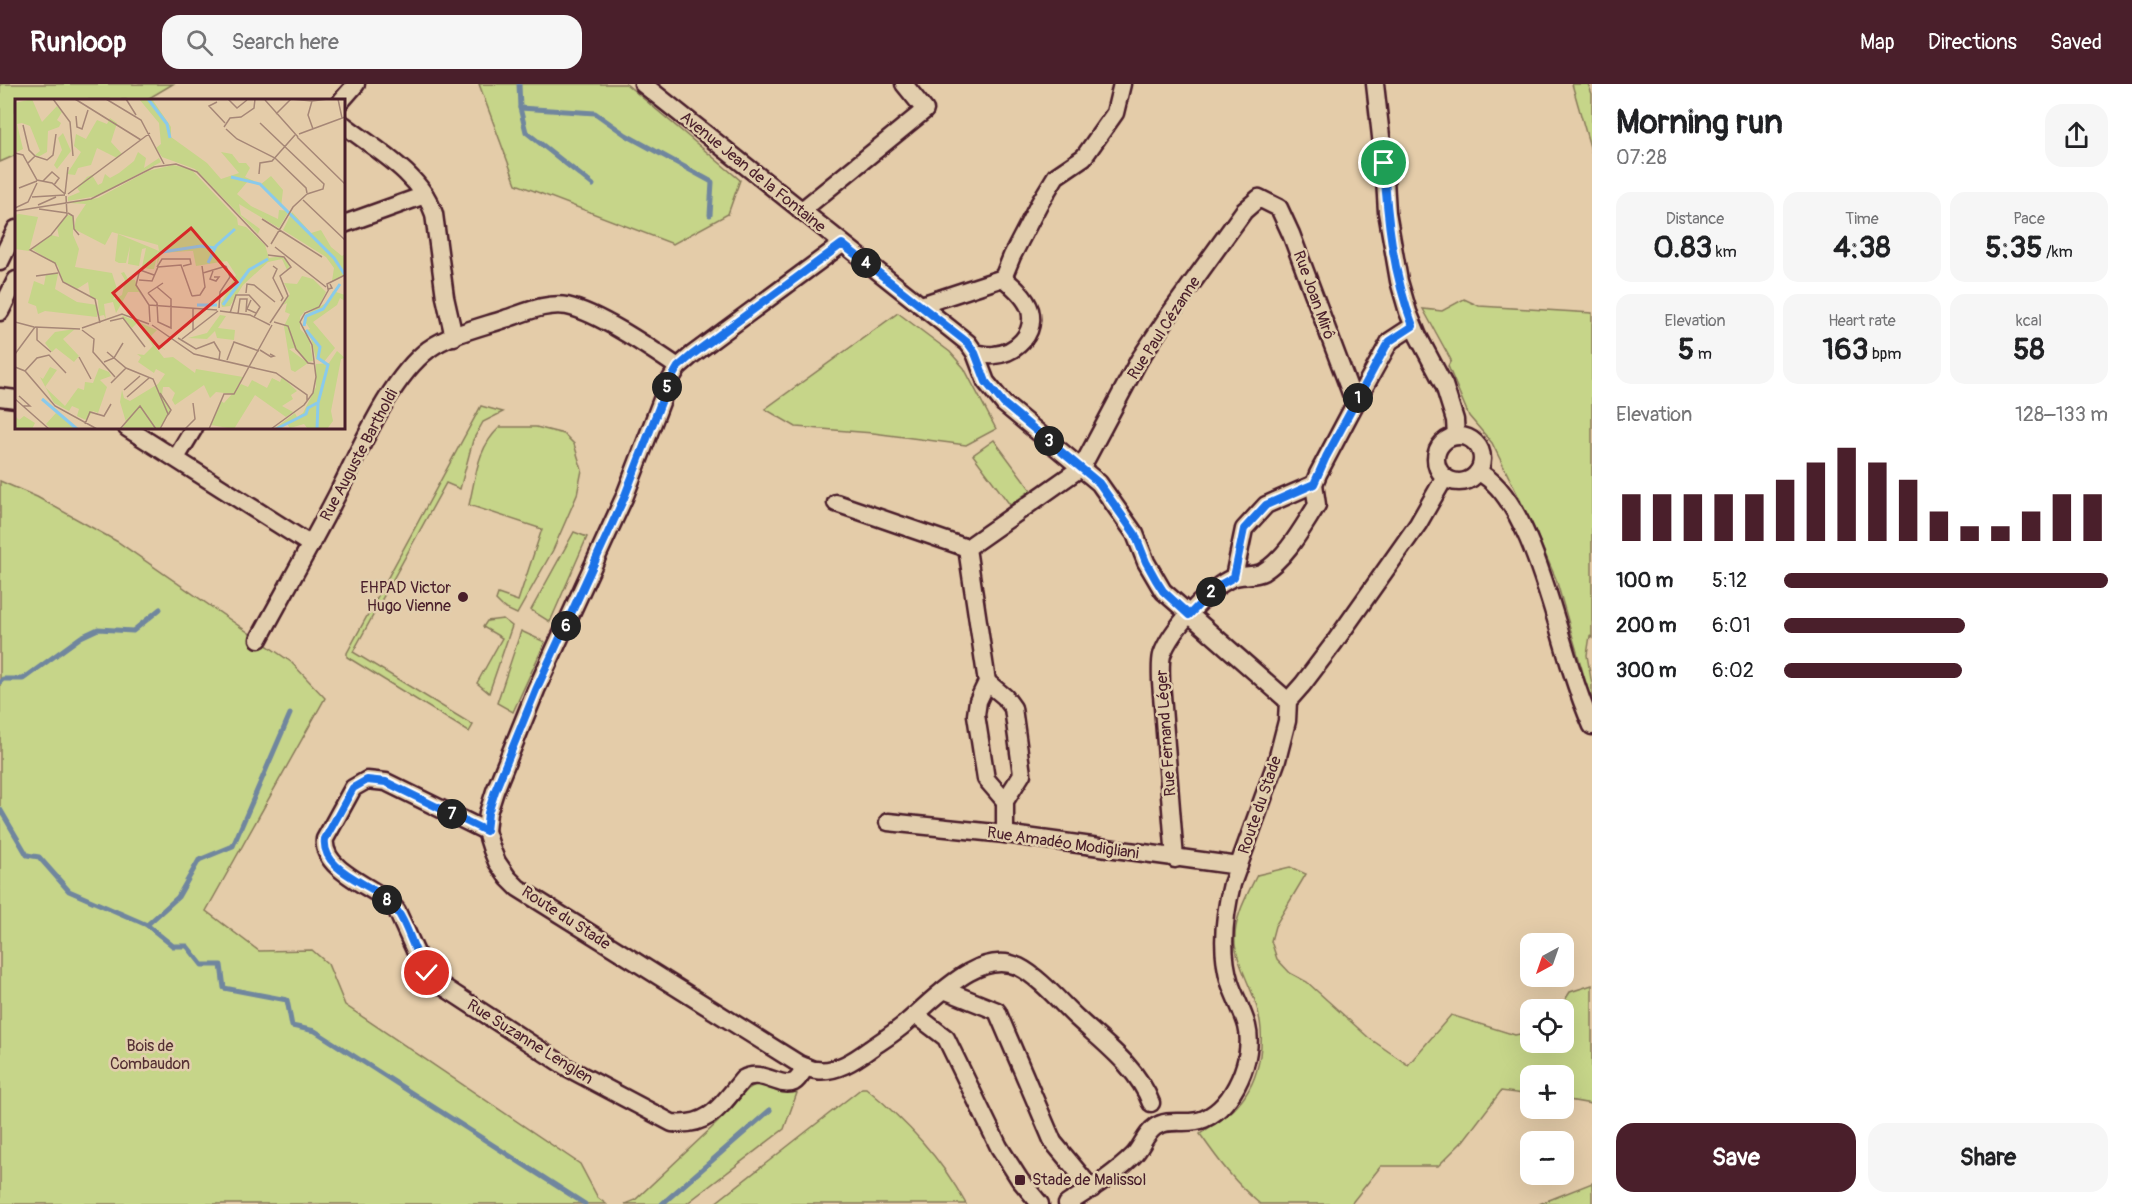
<!DOCTYPE html>
<html lang="en">
<head>
<meta charset="utf-8">
<style>
	:root { --surface:#fff; --page:#f6f6f6; --text:#202124; --muted:#757577; --accent:#4a1f2b }
	body { margin:0; font-family:Pangolin,sans-serif; background:var(--page); color:var(--text); height:100vh; display:flex; flex-direction:column; font-size:22px; white-space:nowrap }
	* { box-sizing:border-box; margin:0 }
	p { font-size:20px; color:var(--muted) }
	.icon { flex:none; width:33px; height:33px; fill:none; stroke:currentColor; stroke-width:2; stroke-linecap:round; stroke-linejoin:round }
	.map { position:relative; flex:1; overflow:hidden }
	.sheet { display:flex; flex-direction:column; background:var(--surface); width:540px }
	.sheet>* { flex:none }
	.needle { width:39px; rotate:220deg }
	.controls { position:absolute; left:1520px; top:849px; display:grid; gap:12px }
	.controls a { display:grid; place-items:center; width:54px; height:54px; border-radius:12px; background:var(--surface); box-shadow:0 6px 24px #0002; font-size:30px }
	.pin { position:absolute; display:grid; place-items:center; width:51px; height:51px; color:#fff; margin:-26px; border:3px solid #fff; border-radius:50%; box-shadow:0 2px 6px #0007 }
	.km { position:absolute; width:30px; height:30px; margin:-15px; border-radius:50%; background:#222; color:#fff; font-size:16px; line-height:30px; text-align:center }
	.round { display:grid; place-items:center; flex:none; width:63px; height:63px; border-radius:18px; background:var(--page) }
	.headline { display:flex; align-items:center; justify-content:space-between; height:102px; padding:0 24px }
	h1 { font-size:33px; font-weight:800; line-height:45px }
	.metrics { display:grid; grid-template-columns:repeat(3,1fr); gap:9px; height:102px; padding:6px 24px }
	.metrics div { display:grid; align-content:center; border-radius:15px; background:var(--page); text-align:center }
	.metrics b { font-size:30px; font-weight:800 }
	.metrics small { font-size:16px; font-weight:400 }
	.metrics p { font-size:16px }
	.chart { height:168px; padding:12px 24px }
	.chart p { display:flex; justify-content:space-between }
	.chart svg { width:100%; height:108px; margin-top:6px; stroke:var(--accent); stroke-width:6 }
	.primary-button { display:flex; gap:12px; margin-top:auto; padding:12px 24px }
	.primary-button a { flex:1; height:69px; border-radius:18px; background:var(--accent); color:#fff; font-size:24px; font-weight:800; line-height:69px; text-align:center }
	.primary-button a+a { background:var(--page); color:var(--text) }
	ul { padding:0 24px; list-style:none; font-size:20px }
	li { display:grid; grid-template-columns:96px 72px 1fr; align-items:center; height:45px }
	li i { height:15px; border-radius:8px; background:var(--accent) }
	header { display:flex; align-items:center; gap:36px; box-sizing:border-box; height:84px; padding:0 30px; background:var(--accent); color:#fff }
	header strong { font-size:28px }
	nav { display:flex; gap:33px; margin-inline-start:auto; font-size:21px }
	.search { width:420px; height:54px; background:var(--page); display:flex; align-items:center; gap:15px; box-sizing:border-box; padding:0 21px; border-radius:18px; color:var(--muted); font-size:22px }
	main { display:flex; flex:1; min-height:0 }
	.map>svg:first-child { display:block }
</style>
</head>
<body>
<header>
<strong>Runloop</strong>
<div class="search"><svg class="icon" aria-label="search" viewBox="0 0 24 24"><circle cx="10" cy="10" r="6"/><path d="M15 15l6 6"/></svg>Search here</div>
<nav><a>Map</a><a>Directions</a><a>Saved</a></nav>
</header>
<main>
<div class="map">
<svg width="1592" height="1120" viewBox="0 0 1592 1120">
	<rect width="100%" height="100%" fill="#e4cca9"/>
	<filter id="ink" filterUnits="userSpaceOnUse"><feTurbulence type="fractalNoise" baseFrequency=".0167" numOctaves="2"/><feDisplacementMap in="SourceGraphic" scale="12" xChannelSelector="R" yChannelSelector="G"/><feConvolveMatrix kernelMatrix="1 2 1 2 8 2 1 2 1" color-interpolation-filters="sRGB"/></filter>
	<g filter="url(#ink)">
		<g fill="#c6d589" stroke="#887a5a" stroke-width="1.5">
			<path d="M 0,0 L 173,0 L 146,16 L 16,16 L 16,71 L 0,78 Z"/>
			<path d="M 479,0 L 626,0 L 740,96 L 728,130 L 673,160 L 516,100 Z"/>
			<path d="M 1572,0 L 1588,0 L 1592,10 L 1592,70 Z"/>
			<path d="M 1464,215 L 1479,222 L 1592,229 L 1592,554 L 1590,552 L 1587,571 L 1592,601 L 1592,613 L 1590,613 L 1556,495 L 1533,442 L 1492,359 L 1469,332 L 1448,282 L 1451,276 L 1423,225 L 1442,227 Z"/>
			<path d="M 898,229 L 950,268 L 964,284 L 996,345 L 966,361 L 873,349 L 796,343 L 765,325 Z"/>
			<path d="M 481,322 L 503,328 L 483,338 L 473,356 L 460,405 L 446,399 L 353,568 L 473,641 L 469,648 L 347,573 L 347,569 Z"/>
			<path d="M 500,343 L 536,343 L 564,350 L 574,360 L 582,386 L 577,411 L 553,466 L 517,530 L 504,524 L 496,516 L 498,510 L 518,517 L 542,445 L 469,421 C 476,392 477,364 500,343 Z"/>
			<path d="M 994,356 L 1031,406 L 1010,421 L 973,371 Z"/>
			<path d="M 0,397 L 37,413 L 118,458 L 291,578 L 325,614 L 206,827 L 259,867 L 312,866 L 328,880 L 345,921 L 580,1080 L 598,1114 L 606,1120 L 0,1120 Z"/>
			<path d="M 574,448 L 587,453 L 550,538 L 531,526 Z"/>
			<path d="M 503,535 L 512,542 L 489,609 L 477,599 L 502,554 L 483,543 L 487,537 Z"/>
			<path d="M 521,547 L 545,558 L 513,628 L 497,619 Z"/>
			<path d="M 1290,783 L 1306,790 L 1275,842 L 1271,857 L 1277,875 L 1290,889 L 1307,898 L 1369,954 L 1408,981 L 1451,931 L 1515,951 L 1530,948 L 1530,958 L 1563,958 L 1563,926 L 1559,925 L 1570,908 L 1592,901 L 1592,1020 L 1563,1015 L 1563,992 L 1530,992 L 1530,1011 L 1501,1007 L 1463,1057 L 1438,1082 L 1381,1082 L 1351,1120 L 1260,1120 C 1236,1100 1218,1076 1200,1050 C 1212,1041 1228,1033 1237,1022 C 1262,995 1267,951 1255,917 C 1249,899 1238,881 1235,861 C 1233,835 1246,813 1257,791 Z"/>
			<path d="M 758,999 L 797,1009 L 784,1045 L 686,1120 L 625,1120 L 635,1116 L 718,1038 L 748,1005 Z"/>
			<path d="M 862,1004 L 866,1004 C 907,1038 941,1074 966,1120 L 714,1120 Z"/>
			<path d="M 1592,1099 L 1592,1120 L 1539,1120 Z"/>
		</g>
		<g fill="none" stroke-linecap="round" stroke-linejoin="round">
			<g stroke="#70869e" stroke-width="5">
				<path d="M 519,0 L 520,24 L 595,29 L 626,51 L 712,98 L 710,131"/>
				<path d="M 520,24 L 526,48 L 593,101"/>
				<path d="M 0,598 L 3,595 L 23,595 L 81,553 L 98,545 L 133,547 L 160,525"/>
				<path d="M 0,725 L 27,771 L 39,773 L 69,807 L 147,841 L 173,862 L 187,862 L 202,881 L 221,881 L 224,904 L 287,916 L 292,942 L 315,947 L 585,1120"/>
				<path d="M 147,841 L 178,813 L 199,776 L 233,762 L 290,630"/>
				<path d="M 662,1120 L 770,1026"/>
			</g>
			<defs>
				<g id="street">
					<path d="M 643,0 L 968,259 L 975,269 L 986,298 L 1004,320 L 1099,399 L 1135,450 L 1146,478 L 1163,507 L 1288,617"/>
					<path d="M 1375,0 L 1384,79 L 1387,128 L 1399,197 L 1408,228 L 1418,252 L 1444,301 L 1455,336 L 1456,352"/>
					<path d="M 342,16 L 356,0"/>
					<path d="M 344,41 C 375,65 421,90 434,130 L 445,213 L 454,253"/>
					<path d="M 801,127 L 925,26 L 904,0"/>
					<path d="M 344,140 L 425,111"/>
					<path d="M 842,160 L 692,271 L 678,283 L 668,300 L 624,414 L 536,606 L 495,707 L 488,729 L 486,747 L 492,766 L 497,778 L 508,794 L 518,804 L 799,980 C 805,982 811,986 816,986 C 836,989 855,976 870,965 C 883,956 896,948 907,938 C 935,915 979,864 1019,883 C 1039,893 1061,919 1077,934 C 1104,959 1138,984 1151,1019"/>
					<path d="M 0,178 L 16,145"/>
					<path d="M 1003,194 L 1012,172 L 1039,120 L 1056,92 L 1084,73 L 1115,29 L 1122,0"/>
					<path d="M 921,221 L 1003,194 C 1013,202 1026,213 1030,226 C 1036,250 1016,269 994,271 C 988,272 981,270 975,269"/>
					<path d="M 0,228 L 16,196"/>
					<path d="M 0,313 L 16,315"/>
					<path d="M 1355,320 L 1390,257 L 1413,242"/>
					<path d="M 127,344 L 311,461"/>
					<circle cx="1459" cy="375" r="23"/>
					<path d="M 176,374 L 194,344"/>
					<path d="M 1478,388 C 1528,411 1554,535 1571,585 C 1577,604 1584,624 1592,642"/>
					<path d="M 836,419 L 967,464"/>
					<path d="M 1234,493 L 1244,445 L 1266,421 L 1314,400"/>
					<path d="M 259,555 C 285,507 312,459 337,411 C 360,366 389,295 429,265 C 450,250 481,243 505,235 C 524,229 547,218 567,222 C 599,229 650,264 678,283"/>
					<path d="M 987,598 L 1005,613 L 1013,624 L 1022,690 L 1005,717 L 1005,750"/>
					<path d="M 1005,717 L 986,695 L 976,631 L 978,617 L 987,598 L 967,464 L 1082,383 L 1139,276 L 1169,231 L 1244,127 L 1259,114 L 1279,124 L 1291,150 L 1355,320 L 1318,390 L 1314,400 L 1317,421 C 1302,444 1287,473 1263,488 C 1254,493 1241,490 1232,494 C 1209,504 1170,547 1162,571 C 1160,579 1161,590 1161,598 L 1175,775"/>
					<path d="M 888,738 L 1005,750 L 1239,782"/>
					<path d="M 486,747 L 386,698 L 367,696 L 353,704 L 325,755 C 321,785 371,802 391,819 L 397,827 L 422,882 L 433,896 L 568,984 L 672,1039 C 710,1043 721,1021 743,995 C 762,984 780,1005 794,998 C 799,995 803,987 806,983"/>
					<path d="M 944,906 L 997,927 L 1053,1058 L 1092,1105"/>
					<path d="M 916,931 L 946,954 L 999,1063 L 1020,1096 L 1040,1120"/>
					<path d="M 1067,1120 C 1089,1106 1114,1091 1133,1072 C 1142,1063 1145,1050 1155,1043 C 1169,1033 1188,1042 1204,1035 C 1234,1022 1255,973 1247,942 C 1243,927 1235,914 1230,899 C 1220,867 1224,832 1232,800 L 1277,676 L 1287,637 L 1288,617 L 1303,600 L 1334,559 L 1418,440 L 1445,393"/>
				</g>
			</defs>
			<use href="#street" stroke="#4a1f2b" stroke-width="21"/>
			<use href="#street" stroke="#e2cead" stroke-width="16"/>
		</g>
	</g>
	<g fill="none" stroke-linecap="round" stroke-linejoin="round" filter="url(#ink)">
		<defs>
			<path id="route" d="M 427,889 C 413,869 408,837 391,819 C 372,799 321,788 325,755 L 353,704 L 367,696 L 386,698 L 486,747 L 488,729 L 495,707 L 536,606 L 624,414 L 668,300 L 678,283 L 692,271 L 842,160 L 968,259 L 975,269 L 986,298 L 1004,320 L 1099,399 L 1135,450 L 1146,478 L 1156,496 L 1163,507 L 1189,531 L 1216,503 L 1234,493 L 1244,445 L 1266,421 L 1314,400 L 1326,373 L 1386,262 L 1390,257 L 1413,242 C 1393,190 1387,134 1384,79"/>
		</defs>
		<use href="#route" stroke="#fff" stroke-width="12"/>
		<use href="#route" stroke="#1a73e8" stroke-width="8"/>
	</g>
	<g fill="#4a1f2b" stroke="#e2cead" stroke-width="2">
		<circle cx="463" cy="513" r="6"/>
		<rect x="1014" y="1090" width="12" height="12" rx="3"/>
	</g>
	<g text-anchor="middle" dominant-baseline="central" stroke-width="5" stroke-linejoin="round" paint-order="stroke">
		<g font-size="16" fill="#4a1f2b" stroke="#e2cead">
			<text transform="translate(753 88) rotate(39)">Avenue Jean de la Fontaine</text>
			<text transform="translate(1314 211) rotate(70)">Rue Joan Mirô</text>
			<text transform="translate(1164 244) rotate(-57)">Rue Paul Cézanne</text>
			<text transform="translate(359 371) rotate(-62)">Rue Auguste Bartholdi</text>
			<text transform="translate(1166 649) rotate(-94)">Rue Fernand Léger</text>
			<text transform="translate(1260 721) rotate(-71)">Route du Stade</text>
			<text transform="translate(1063 759) rotate(8)">Rue Amadéo Modigliani</text>
			<text transform="translate(566 834) rotate(33)">Route du Stade</text>
			<text transform="translate(530 958) rotate(32)">Rue Suzanne Lenglen</text>
		</g>
		<g font-size="16" fill="#4a1f2b" stroke="#e2cead" text-anchor="end">
			<text x="451" y="504">EHPAD Victor<tspan x="451" dy="18">Hugo Vienne</tspan></text>
			<text x="1032" y="1096" text-anchor="start">Stade de Malissol</text>
		</g>
		<g font-size="16" fill="#563134" stroke="#e2cead">
			<text x="150" y="962">Bois de<tspan x="150" dy="18">Combaudon</tspan></text>
		</g>
	</g>
	<g transform="translate(15 15)">
		<rect width="330" height="330" fill="#e4cca9"/>
		<path d="M 17,0 L 27,23 L 42,7 L 47,13 L 42,21 L 46,24 L 44,28 L 33,32 L 32,53 L 23,58 L 20,56 L 25,52 L 15,27 L 7,24 L 2,25 L 8,50 L 0,54 L 0,4 ZM 124,0 L 137,0 L 156,28 L 156,38 L 192,64 L 206,80 L 224,74 L 206,53 L 217,55 L 224,64 L 231,64 L 235,69 L 230,78 L 239,82 L 233,82 L 222,95 L 236,107 L 263,120 L 264,111 L 274,112 L 264,129 L 224,105 L 226,116 L 245,130 L 243,135 L 180,70 L 147,58 L 141,49 L 146,45 L 144,24 ZM 95,19 L 102,24 L 96,43 L 107,55 L 102,59 L 82,49 L 76,66 L 63,69 L 60,76 L 52,75 L 66,53 L 59,47 L 61,35 L 71,40 L 82,21 L 92,25 ZM 48,34 L 56,52 L 42,70 L 39,66 L 47,51 L 43,39 ZM 123,53 L 131,59 L 129,69 L 144,59 L 146,63 L 82,97 L 53,102 L 53,98 L 65,93 L 62,89 L 72,78 L 77,76 L 83,86 L 87,84 L 90,75 L 95,79 L 104,74 L 119,62 ZM 158,66 L 176,70 L 222,119 L 223,126 L 231,128 L 250,146 L 254,159 L 267,157 L 275,167 L 272,171 L 267,160 L 253,163 L 228,186 L 215,207 L 207,208 L 206,204 L 221,176 L 212,162 L 181,167 L 178,152 L 174,152 L 146,154 L 142,167 L 143,152 L 139,170 L 134,170 L 127,168 L 131,149 L 127,150 L 124,167 L 113,165 L 115,147 L 111,164 L 104,164 L 100,162 L 103,135 L 144,152 L 143,146 L 97,133 L 90,146 L 59,130 L 61,120 L 71,105 L 54,104 L 83,99 L 133,72 ZM 256,77 L 268,91 L 266,108 L 245,86 ZM 277,113 L 296,134 L 306,131 L 316,148 L 327,157 L 330,155 L 330,176 L 317,182 L 319,169 L 311,158 L 268,131 ZM 4,115 L 23,118 L 14,152 L 0,150 L 0,116 ZM 53,116 L 58,117 L 58,136 L 64,150 L 60,168 L 97,174 L 102,190 L 98,201 L 107,196 L 110,181 L 106,174 L 109,173 L 113,180 L 120,181 L 127,198 L 124,193 L 113,193 L 101,214 L 98,203 L 89,205 L 91,221 L 89,216 L 84,217 L 83,201 L 75,197 L 73,183 L 62,190 L 47,182 L 43,167 L 17,150 L 36,136 L 44,138 L 42,128 ZM 31,175 L 43,175 L 40,190 L 62,203 L 82,206 L 82,218 L 30,212 L 23,215 L 21,207 L 13,204 L 15,197 L 19,182 L 29,186 ZM 287,177 L 298,180 L 311,193 L 303,209 L 290,212 L 285,218 L 285,230 L 294,239 L 298,262 L 293,263 L 279,249 L 274,250 L 293,264 L 280,273 L 276,271 L 269,227 L 275,215 L 270,213 L 272,204 L 268,206 L 275,195 L 269,184 L 282,185 ZM 318,192 L 330,196 L 330,202 L 325,199 L 322,206 L 298,223 L 320,249 L 308,264 L 301,260 L 296,240 L 289,232 L 295,230 L 289,221 L 290,216 L 313,203 ZM 106,216 L 142,231 L 134,239 L 151,251 L 138,245 L 149,259 L 158,258 L 180,274 L 181,270 L 228,278 L 218,295 L 201,293 L 195,299 L 189,286 L 160,306 L 157,301 L 160,294 L 154,288 L 148,288 L 147,296 L 156,312 L 144,330 L 107,330 L 111,323 L 105,303 L 107,291 L 109,299 L 115,302 L 143,285 L 150,275 L 141,270 L 139,274 L 123,263 L 126,258 L 122,255 L 129,256 L 138,247 L 123,223 L 117,229 ZM 205,216 L 211,217 L 203,229 L 220,231 L 219,241 L 202,239 L 200,232 L 192,240 L 173,239 L 192,234 ZM 60,230 L 48,240 L 64,257 L 59,263 L 41,249 L 37,253 L 30,244 L 40,233 ZM 322,252 L 330,259 L 326,260 L 316,312 L 318,322 L 312,330 L 293,330 L 289,325 L 275,329 L 271,324 L 266,330 L 259,330 L 280,314 L 282,318 L 288,314 L 301,288 L 301,265 L 314,264 ZM 35,268 L 42,271 L 30,288 L 50,307 L 63,289 L 69,291 L 70,283 L 78,284 L 84,269 L 94,273 L 96,277 L 85,281 L 92,288 L 83,314 L 78,312 L 71,321 L 62,317 L 64,310 L 57,307 L 54,312 L 39,304 L 25,278 L 28,280 ZM 267,278 L 282,292 L 276,296 L 278,300 L 267,307 L 278,313 L 271,318 L 240,296 L 219,330 L 196,326 L 206,302 L 209,304 L 226,285 L 233,288 L 237,281 L 252,289 L 257,279 L 265,283 ZM 41,314 L 46,316 L 64,330 L 36,330 L 31,325 ZM 0,317 L 4,321 L 9,317 L 20,324 L 17,330 L 0,330 Z" fill="#c6d589"/>
		<path fill="none" stroke="#8acaeb" stroke-width="3" d="M 133,0 L 152,25 L 155,39M 216,78 L 245,85 L 319,159 L 330,176M 147,153 L 186,147 L 201,149M 193,164 L 201,147 L 220,130M 182,206 L 202,206M 208,206 L 234,171 L 253,160M 289,227 L 291,217 L 308,210 L 325,185M 291,231 L 305,248 L 303,259 L 313,266 L 303,304 L 302,330M 27,300 L 62,330M 261,330 L 291,315 L 293,309 L 302,304"/>
		<path fill="none" stroke="#a68777" stroke-width="1.5" d="M 38,0 L 55,23 L 58,57M 60,0 L 126,41M 91,0 L 126,21 L 149,65M 111,0 L 121,16M 213,0 L 222,9 L 232,1M 323,0 L 327,19M 250,1 L 283,38M 202,3 L 194,7 L 210,24M 261,15 L 276,0 L 297,2M 61,17 L 62,28 L 67,30 L 73,11M 245,24 L 309,85 L 308,90 L 292,95M 8,26 L 14,51 L 20,57M 209,28 L 215,19 L 226,18 L 239,9 L 240,0M 211,30 L 222,40 L 260,59 L 291,89 L 292,94M 298,30 L 293,16 L 297,2 L 313,0M 284,35 L 330,18M 282,38 L 330,85M 0,54 L 8,56 L 22,81 L 37,84 L 50,95M 13,64 L 20,57 L 32,61 L 38,56 L 41,35M 244,75 L 245,64 L 257,62 L 280,36M 28,82 L 37,73 L 44,79 L 39,86M 4,89 L 22,82M 50,95 L 53,68M 53,95 L 135,34M 51,97 L 52,116 L 36,136 L 15,151 L 40,164 L 48,183 L 80,200 L 85,224M 17,98 L 50,96M 288,101 L 330,141M 23,106 L 41,98M 0,109 L 13,103 L 22,84M 24,110 L 52,114M 0,112 L 76,100 L 139,68 L 161,65 L 182,73 L 253,148M 53,114 L 58,117 L 59,130 L 64,136M 247,120 L 307,158M 256,145 L 278,108 L 292,95M 260,148 L 311,188M 253,156 L 269,158 L 276,168 L 265,177 L 273,197 L 255,224M 258,167 L 262,170 L 258,179 L 268,199 L 266,202M 142,168 L 147,160 L 175,160 L 176,165 L 168,167M 198,172 L 195,180 L 201,182 L 204,178 L 199,178M 124,174 L 121,186 L 134,206 L 135,223M 124,174 L 125,171 L 139,176M 188,174 L 211,167M 21,177 L 43,174M 124,181 L 137,182 L 143,168 L 166,166 L 177,197M 315,185 L 317,189 L 313,190 L 312,185 L 330,176M 133,194 L 142,204 L 143,223 L 156,229 L 156,200 L 142,188M 133,194 L 148,184M 231,194 L 232,185 L 239,186 L 260,203M 177,197 L 185,196 L 190,188 L 187,167M 236,201 L 232,210 L 241,214M 134,206 L 202,211M 204,209 L 205,193 L 215,178 L 211,167M 178,210 L 178,231M 205,212 L 235,216 L 255,226M 215,214 L 221,196 L 234,196 L 245,208 L 239,218M 223,215 L 225,200 L 232,200 L 231,213M 95,222 L 108,219 L 130,248M 0,223 L 19,228M 259,223 L 273,227 L 281,250 L 293,264 L 300,265M 137,226 L 179,255 L 261,274 L 292,296 L 292,303M 22,228 L 22,241 L 36,253M 67,229 L 107,215 L 134,225M 67,231 L 79,240 L 78,253 L 100,278M 163,239 L 181,250 L 199,243 L 205,253 L 204,261M 167,240 L 203,212M 245,251 L 256,258 L 259,257 L 255,255M 92,253 L 111,269 L 138,280 L 153,315 L 145,330M 0,255 L 20,228 L 65,230M 64,258 L 76,280M 212,261 L 219,243 L 244,252M 89,263 L 99,259 L 108,244M 0,268 L 10,272 L 40,307 L 82,330M 10,272 L 22,259 L 34,256 L 51,274M 96,284 L 111,269M 109,291 L 125,277M 145,294 L 156,311 L 153,316M 4,297 L 15,307 L 8,307M 112,298 L 134,279M 0,300 L 34,330M 70,325 L 75,313 L 89,317 L 96,305M 105,330 L 125,307 L 141,330M 170,330 L 180,320 L 178,304M 194,330 L 209,295 L 219,295 L 257,226M 256,330 L 289,306 L 298,294 L 301,278 L 297,246 L 285,223 L 290,214 L 304,208 L 314,190"/>
		<path fill="#d62828" fill-opacity="0.15" stroke="#d62828" stroke-width="3" d="M 176,129 L 222,183 L 144,249 L 98,194 Z"/>
		<rect width="330" height="330" fill="none" stroke="#4a1f2b" stroke-width="3"/>
	</g>
</svg>
<div class="controls">
<a><svg class="needle" viewBox="-14 -14 28 28"><path d="M0-13l5 13h-10z" fill="#e53935"/><path d="M0 13l5-13h-10z" fill="#757577"/></svg></a>
<a><svg class="icon" aria-label="locate" viewBox="0 0 24 24"><circle cx="12" cy="12" r="6"/><path d="M12 2v4M12 18v4M2 12h4M18 12h4"/></svg></a>
<a>+</a>
<a>−</a>
</div>
<div class="pin" style="left:1384px;top:79px;background:#1e9e55"><svg class="icon" aria-label="arrive" viewBox="0 0 24 24"><path d="M6 21V4h12l-3 4 3 4H6"/></svg></div>
<div class="pin" style="left:427px;top:889px;background:#d93025"><svg class="icon" aria-label="check" viewBox="0 0 24 24"><path d="M5 12l5 5 9-10"/></svg></div>
<b class="km" style="left:1358px;top:314px">1</b>
<b class="km" style="left:1211px;top:508px">2</b>
<b class="km" style="left:1049px;top:357px">3</b>
<b class="km" style="left:866px;top:179px">4</b>
<b class="km" style="left:667px;top:303px">5</b>
<b class="km" style="left:566px;top:542px">6</b>
<b class="km" style="left:452px;top:730px">7</b>
<b class="km" style="left:387px;top:816px">8</b>
</div>
<section class="sheet">
<div class="headline"><div><h1>Morning run</h1><p>07:28</p></div><a class="round"><svg class="icon" aria-label="share" viewBox="0 0 24 24"><path d="M12 15V3M7 8l5-5 5 5M5 13v7h14v-7"/></svg></a></div>
<div class="metrics">
<div><p>Distance</p><b>0.83<small> km</small></b></div>
<div><p>Time</p><b>4:38</b></div>
<div><p>Pace</p><b>5:35<small> /km</small></b></div>
</div>
<div class="metrics">
<div><p>Elevation</p><b>5<small> m</small></b></div>
<div><p>Heart rate</p><b>163<small> bpm</small></b></div>
<div><p>kcal</p><b>58</b></div>
</div>
<div class="chart"><p><span>Elevation</span>128–133 m</p>
<svg viewBox="0 0 160 44" preserveAspectRatio="none"><path d="M5 44V25M15 44V25M25 44V25M35 44V25M45 44V25M55 44V19M65 44V12M75 44V6M85 44V12M95 44V19M105 44V32M115 44V38M125 44V38M135 44V32M145 44V25M155 44V25"/></svg>
</div>
<ul>
<li><b>100 m</b>5:12<i style="width:100%"></i></li>
<li><b>200 m</b>6:01<i style="width:56%"></i></li>
<li><b>300 m</b>6:02<i style="width:55%"></i></li>
</ul>
<div class="primary-button"><a>Save</a><a>Share</a></div>
</section>
</main>
</body>
</html>
